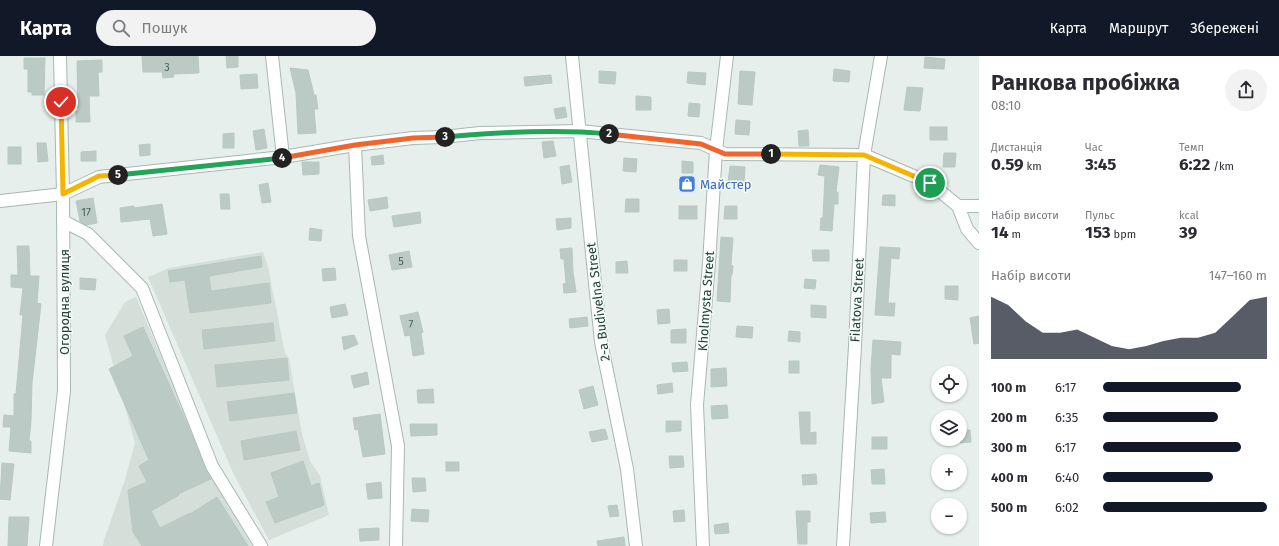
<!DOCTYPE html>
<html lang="uk">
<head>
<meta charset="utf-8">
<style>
	:root { --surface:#fff; --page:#f2f2f3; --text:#2b2b33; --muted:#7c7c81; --accent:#111827 }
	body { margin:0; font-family:"Fira Sans",sans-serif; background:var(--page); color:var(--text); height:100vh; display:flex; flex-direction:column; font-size:15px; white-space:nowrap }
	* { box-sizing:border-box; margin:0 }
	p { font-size:13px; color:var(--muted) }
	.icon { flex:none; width:22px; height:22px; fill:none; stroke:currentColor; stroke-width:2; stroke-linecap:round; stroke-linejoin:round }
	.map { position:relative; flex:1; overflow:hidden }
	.drawer { display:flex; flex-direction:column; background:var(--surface); width:300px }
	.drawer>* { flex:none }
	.tools { position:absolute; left:931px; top:310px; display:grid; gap:8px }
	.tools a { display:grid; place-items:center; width:36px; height:36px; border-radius:50%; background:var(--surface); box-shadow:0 1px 3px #0004; font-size:20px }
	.pin { position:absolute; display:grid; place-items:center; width:34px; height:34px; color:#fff; margin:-17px; border:2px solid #fff; border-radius:50%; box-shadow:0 1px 4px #0007 }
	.km { position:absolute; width:20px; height:20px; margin:-10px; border-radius:50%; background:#222; color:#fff; font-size:11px; line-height:20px; text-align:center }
	.round { display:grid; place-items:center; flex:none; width:42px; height:42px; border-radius:21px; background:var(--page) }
	.overview { display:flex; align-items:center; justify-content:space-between; height:68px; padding:0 12px }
	h1 { font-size:22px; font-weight:700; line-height:30px }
	.stats { display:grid; grid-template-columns:repeat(3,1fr); gap:6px; height:68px; padding:4px 12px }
	.stats div { display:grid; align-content:center }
	.stats b { font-size:17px; font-weight:700 }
	.stats small { font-size:11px; font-weight:400 }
	.stats p { font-size:11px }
	.chart { height:112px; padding:8px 12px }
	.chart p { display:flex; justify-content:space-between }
	.chart svg { width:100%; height:72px; margin-top:4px; fill:var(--accent); opacity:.7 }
	ul { padding:0 12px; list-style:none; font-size:13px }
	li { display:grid; grid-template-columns:64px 48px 1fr; align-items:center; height:30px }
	li i { height:10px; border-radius:5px; background:var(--accent) }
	header { display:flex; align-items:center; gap:24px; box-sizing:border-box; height:56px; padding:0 20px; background:var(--accent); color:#fff }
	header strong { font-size:19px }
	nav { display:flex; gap:22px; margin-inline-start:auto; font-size:14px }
	.search { width:280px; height:36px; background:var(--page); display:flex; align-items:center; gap:10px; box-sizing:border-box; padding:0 14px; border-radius:22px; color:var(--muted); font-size:15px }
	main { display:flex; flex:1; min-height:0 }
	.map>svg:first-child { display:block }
</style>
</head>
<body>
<header>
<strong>Карта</strong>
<div class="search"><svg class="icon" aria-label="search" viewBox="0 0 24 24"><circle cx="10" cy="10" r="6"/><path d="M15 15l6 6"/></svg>Пошук</div>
<nav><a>Карта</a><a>Маршрут</a><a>Збережені</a></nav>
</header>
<main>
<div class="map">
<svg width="979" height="490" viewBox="0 0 979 490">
	<rect width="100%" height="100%" fill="#e6efeb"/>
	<g fill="#d4dfda">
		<path d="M 263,196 L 268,211 L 285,297 L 289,302 L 302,378 L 310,405 L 320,420 L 329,459 L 269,484 L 234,419 L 148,221 L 169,212 Z"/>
		<path d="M 136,241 L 212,422 L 252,490 L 103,490 L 104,484 L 125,424 L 135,387 L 105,279 L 125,246 Z"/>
	</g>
	<g fill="#bbcac4" stroke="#b8c9c2">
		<path d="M 142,0 L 198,0 L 199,17 L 173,18 L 174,21 L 163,22 L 162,16 L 143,16 Z"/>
		<path d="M 226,0 L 238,0 L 238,11 L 227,12 Z"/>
		<path d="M 925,1 L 945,3 L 944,13 L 924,12 Z"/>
		<path d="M 24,2 L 45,2 L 44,39 L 32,39 L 32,36 L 28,36 L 28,13 L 24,13 Z"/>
		<path d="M 102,4 L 102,16 L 98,16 L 99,40 L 89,40 L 90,66 L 76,66 L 76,55 L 78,55 L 77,5 Z"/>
		<path d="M 290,12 L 308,14 L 314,39 L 316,39 L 318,53 L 314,53 L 316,77 L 298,78 L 296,37 Z"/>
		<path d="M 834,13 L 850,15 L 849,26 L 833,25 Z"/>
		<path d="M 599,15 L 616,16 L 615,28 L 599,27 Z"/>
		<path d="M 740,15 L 755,16 L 752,49 L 738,48 Z"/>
		<path d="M 688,16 L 706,17 L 705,29 L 687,27 Z"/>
		<path d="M 257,18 L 258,32 L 241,33 L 240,19 Z"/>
		<path d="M 551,19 L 552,27 L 525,30 L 524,21 Z"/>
		<path d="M 907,31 L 923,32 L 920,55 L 904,54 Z"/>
		<path d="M 636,40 L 651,41 L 651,54 L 636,54 Z"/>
		<path d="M 689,47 L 700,48 L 699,61 L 688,60 Z"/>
		<path d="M 565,51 L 567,61 L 556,63 L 554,53 Z"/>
		<path d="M 736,64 L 750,65 L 749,79 L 735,78 Z"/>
		<rect x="930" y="71" width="17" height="13"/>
		<path d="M 264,73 L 267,92 L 256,94 L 253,75 Z"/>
		<path d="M 808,74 L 809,90 L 799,90 L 798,75 Z"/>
		<path d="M 234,77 L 234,92 L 223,92 L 223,78 Z"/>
		<path d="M 553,85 L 556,100 L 544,102 L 542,86 Z"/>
		<path d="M 37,87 L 46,87 L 48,105 L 38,106 Z"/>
		<path d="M 150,88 L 150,99 L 140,100 L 139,89 Z"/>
		<rect x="8" y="91" width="13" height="17"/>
		<path d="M 96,95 L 96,105 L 81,105 L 81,96 Z"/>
		<path d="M 944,97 L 956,97 L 955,111 L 943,111 Z"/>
		<path d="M 383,99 L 384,108 L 372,109 L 371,101 Z"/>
		<path d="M 624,102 L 637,103 L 636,116 L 623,115 Z"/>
		<path d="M 682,105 L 693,106 L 693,117 L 682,117 Z"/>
		<path d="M 302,106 L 319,106 L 319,118 L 303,119 Z"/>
		<path d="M 569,109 L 572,126 L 562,128 L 560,111 Z"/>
		<path d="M 820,109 L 839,111 L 836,136 L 838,136 L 838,148 L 834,148 L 832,175 L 820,174 L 821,162 L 823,162 L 825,120 L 818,119 Z"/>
		<path d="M 730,110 L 745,111 L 744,128 L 728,127 Z"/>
		<path d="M 268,127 L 271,146 L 262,147 L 259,129 Z"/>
		<path d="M 220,138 L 229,138 L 230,153 L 221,153 Z"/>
		<path d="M 883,139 L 895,139 L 895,150 L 882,149 Z"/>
		<path d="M 387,141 L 388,152 L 370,155 L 368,144 Z"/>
		<path d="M 93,142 L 97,167 L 86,169 L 80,165 L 76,145 Z"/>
		<path d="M 626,143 L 639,143 L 639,156 L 625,156 Z"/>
		<path d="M 162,148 L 167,178 L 153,180 L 150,163 L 121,166 L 120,152 L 134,150 L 134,152 Z"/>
		<rect x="679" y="150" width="18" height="13"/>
		<path d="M 725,150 L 737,150 L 737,163 L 724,163 Z"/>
		<path d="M 420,156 L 421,167 L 394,171 L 392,160 Z"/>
		<path d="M 571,162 L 571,172 L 557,174 L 556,163 Z"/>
		<path d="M 310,172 L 322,174 L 321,185 L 309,184 Z"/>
		<path d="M 721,181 L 733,182 L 731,209 L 733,210 L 732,219 L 731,219 L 730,246 L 717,245 Z"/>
		<path d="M 17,190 L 29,190 L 30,220 L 39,220 L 37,247 L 41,248 L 32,327 L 31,365 L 29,385 L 31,385 L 31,397 L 9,395 L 11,371 L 3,371 L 4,359 L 14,360 L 14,338 L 16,338 L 23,259 L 20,259 L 23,232 L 11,231 L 11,219 L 18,219 Z"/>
		<path d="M 880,191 L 900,192 L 899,203 L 891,202 L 888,247 L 895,247 L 894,260 L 875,259 Z"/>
		<path d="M 572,192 L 573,216 L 576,236 L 564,237 L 563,228 L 566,227 L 564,203 L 561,203 L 560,193 Z"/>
		<path d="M 812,194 L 829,194 L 829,205 L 813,205 Z"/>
		<path d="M 409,195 L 412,211 L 392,214 L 389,199 Z"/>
		<path d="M 261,200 L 262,211 L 209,220 L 211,235 L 269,227 L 271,247 L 190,257 L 185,224 L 170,226 L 168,215 Z"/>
		<rect x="674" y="204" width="13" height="11"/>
		<path d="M 627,205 L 628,217 L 616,217 L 616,206 Z"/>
		<path d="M 335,212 L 336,224 L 323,225 L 322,213 Z"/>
		<path d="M 80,222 L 96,223 L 95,234 L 80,233 Z"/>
		<path d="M 805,223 L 816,224 L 815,233 L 804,232 Z"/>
		<path d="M 945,230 L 958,230 L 958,244 L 945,243 Z"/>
		<path d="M 345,248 L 348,259 L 332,262 L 330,251 Z"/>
		<path d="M 811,249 L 826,250 L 826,262 L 811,261 Z"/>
		<path d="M 669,253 L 670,267 L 658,268 L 657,254 Z"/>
		<path d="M 418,256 L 423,276 L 421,277 L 424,298 L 413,300 L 410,279 L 405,280 L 400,260 Z"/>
		<path d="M 979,260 L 979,287 L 974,288 L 970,262 Z"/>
		<path d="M 587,261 L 588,270 L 570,272 L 569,263 Z"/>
		<path d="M 273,267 L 275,285 L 204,293 L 202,274 Z"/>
		<path d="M 737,270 L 753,271 L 752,282 L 736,281 Z"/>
		<path d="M 143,271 L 188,370 L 205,413 L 211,423 L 178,438 L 179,439 L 151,455 L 160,472 L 190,457 L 190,458 L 217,441 L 248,490 L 142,490 L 133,476 L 128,434 L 147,426 L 139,410 L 149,404 L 109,313 L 133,300 L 124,280 Z"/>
		<path d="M 686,273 L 686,287 L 671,287 L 671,274 Z"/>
		<path d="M 789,275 L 800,276 L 800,286 L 788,285 Z"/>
		<path d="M 354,279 L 358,288 L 344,294 L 342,281 Z"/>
		<path d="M 873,284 L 901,286 L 900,299 L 891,298 L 891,322 L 881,322 L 884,346 L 872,348 L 871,313 Z"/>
		<path d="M 287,302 L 289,324 L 217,331 L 215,309 Z"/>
		<rect x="789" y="305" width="10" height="12"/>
		<path d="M 687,306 L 688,315 L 673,316 L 672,307 Z"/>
		<path d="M 726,312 L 727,330 L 711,331 L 711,313 Z"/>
		<path d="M 367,316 L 369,328 L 354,332 L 351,320 Z"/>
		<path d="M 672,327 L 673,336 L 658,338 L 657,329 Z"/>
		<path d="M 593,330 L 598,349 L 584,353 L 579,334 Z"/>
		<path d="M 433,333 L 434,347 L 418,347 L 417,334 Z"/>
		<path d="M 294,337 L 297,357 L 230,365 L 227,346 Z"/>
		<path d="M 727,349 L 728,362 L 712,363 L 711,350 Z"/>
		<path d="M 799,356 L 810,356 L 810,377 L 816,376 L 816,388 L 801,388 Z"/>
		<path d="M 380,358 L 385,398 L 363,401 L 358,373 L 355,374 L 353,362 Z"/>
		<path d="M 666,365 L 681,365 L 681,375 L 666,376 Z"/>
		<path d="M 410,368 L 437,368 L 437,379 L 411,380 Z"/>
		<path d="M 605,373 L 608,383 L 592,386 L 589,376 Z"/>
		<path d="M 960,374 L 970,374 L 971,386 L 960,387 Z"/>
		<path d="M 296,375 L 300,394 L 244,404 L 241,385 Z"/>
		<rect x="872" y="381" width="15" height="12"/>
		<path d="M 669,400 L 683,400 L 684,411 L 670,412 Z"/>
		<path d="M 303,405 L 311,430 L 319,427 L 324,449 L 275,467 L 266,446 L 279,441 L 271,417 Z"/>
		<rect x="446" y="406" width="13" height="9"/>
		<path d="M 2,407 L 14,408 L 10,444 L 0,443 Z"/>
		<path d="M 884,413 L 885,428 L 872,428 L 871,414 Z"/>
		<path d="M 816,418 L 817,428 L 803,429 L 802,419 Z"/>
		<path d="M 412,422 L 425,422 L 426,435 L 413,436 Z"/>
		<path d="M 381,426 L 382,442 L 368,443 L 366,428 Z"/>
		<path d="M 617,449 L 619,460 L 610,461 L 608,450 Z"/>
		<path d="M 412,453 L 429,454 L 428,466 L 411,465 Z"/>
		<path d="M 684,454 L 685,465 L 674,466 L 673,455 Z"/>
		<path d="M 796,455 L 810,455 L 810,466 L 807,466 L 807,488 L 798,488 Z"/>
		<path d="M 885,456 L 886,466 L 871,467 L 870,457 Z"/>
		<path d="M 9,461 L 29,461 L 27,490 L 8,490 Z"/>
		<path d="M 728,467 L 729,477 L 715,478 L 714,469 Z"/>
		<path d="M 379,472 L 379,484 L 360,485 L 359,473 Z"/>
		<path d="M 624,481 L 625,490 L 598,490 L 597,485 Z"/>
	</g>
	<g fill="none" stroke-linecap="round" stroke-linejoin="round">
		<defs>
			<g id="minor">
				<path d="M 272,0 L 283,101"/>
				<path d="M 572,0 L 601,286 L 627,413 L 636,490"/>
				<path d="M 355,89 L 359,180 L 398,390 L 396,490"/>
				<path d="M 0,145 L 63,138 L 99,121 L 283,101 L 355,89 L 413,82 L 443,81 L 480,77 L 579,75 L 701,87 L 725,98 L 864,99 L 930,127 L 958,150 L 967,173 L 979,187"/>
				<path d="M 958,150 L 979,150"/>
				<path d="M 63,165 L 88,178 L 142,232 L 212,410 L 261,490"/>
				<path d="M 46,490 L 64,335 L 63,138 L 60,0"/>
				<path d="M 703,490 L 697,349 L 709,207 L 716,94 L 727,0"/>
				<path d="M 843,490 L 855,290 L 864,99 L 881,0"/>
			</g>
		</defs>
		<use href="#minor" stroke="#a8b8b2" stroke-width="14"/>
		<use href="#minor" stroke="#fff" stroke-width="12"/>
	</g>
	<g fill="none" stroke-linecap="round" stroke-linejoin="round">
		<defs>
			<path id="split-1" d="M 771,98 L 864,99 L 930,127"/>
			<path id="split-2" d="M 609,78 L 701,88 L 725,98 L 771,98"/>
			<path id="split-3" d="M 445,81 C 499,76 555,73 609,78"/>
			<path id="split-4" d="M 282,102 L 355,89 L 413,82 L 445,81"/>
			<path id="split-5" d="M 118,119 L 282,102"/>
			<path id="split-6" d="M 61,46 L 63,138 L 99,120 L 118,119"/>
		</defs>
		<use href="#split-1" stroke="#fff" stroke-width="8"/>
		<use href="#split-2" stroke="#fff" stroke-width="8"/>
		<use href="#split-3" stroke="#fff" stroke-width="8"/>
		<use href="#split-4" stroke="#fff" stroke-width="8"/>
		<use href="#split-5" stroke="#fff" stroke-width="8"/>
		<use href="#split-6" stroke="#fff" stroke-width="8"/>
		<use href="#split-1" stroke="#f5b400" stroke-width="5"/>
		<use href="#split-2" stroke="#f0652b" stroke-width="5"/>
		<use href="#split-3" stroke="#22a559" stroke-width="5"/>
		<use href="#split-4" stroke="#f0652b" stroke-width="5"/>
		<use href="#split-5" stroke="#22a559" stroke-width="5"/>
		<use href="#split-6" stroke="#f5b400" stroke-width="5"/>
	</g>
	<defs>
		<symbol id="shop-square" viewBox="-11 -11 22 22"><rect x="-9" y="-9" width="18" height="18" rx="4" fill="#3f7fe0" stroke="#f7fbf9"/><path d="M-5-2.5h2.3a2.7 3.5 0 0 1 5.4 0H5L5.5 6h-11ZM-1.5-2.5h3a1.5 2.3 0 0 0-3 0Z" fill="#fff"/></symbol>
	</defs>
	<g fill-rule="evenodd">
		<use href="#shop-square" x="677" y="118" width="20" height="20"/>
	</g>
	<g text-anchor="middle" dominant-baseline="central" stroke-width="3" stroke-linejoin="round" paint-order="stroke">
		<g font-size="11" fill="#4a645c">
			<text x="167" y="11">3</text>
			<text x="86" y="156">17</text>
			<text x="401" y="205">5</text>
			<text x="411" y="268">7</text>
		</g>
		<g font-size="13" fill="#366cbe" stroke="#f7fbf9" text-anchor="start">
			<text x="700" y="128">Майстер</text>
		</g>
		<g font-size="13" fill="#24423a" stroke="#f7fbf9">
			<text transform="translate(857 244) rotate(-87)">Filatova Street</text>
			<text transform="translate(706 245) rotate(-86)">Kholmysta Street</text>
			<text transform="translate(64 246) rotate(-90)">Огородна вулиця</text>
			<text transform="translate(598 246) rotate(-97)">2-a Budivelna Street</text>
		</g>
	</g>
</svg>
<div class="tools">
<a><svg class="icon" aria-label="locate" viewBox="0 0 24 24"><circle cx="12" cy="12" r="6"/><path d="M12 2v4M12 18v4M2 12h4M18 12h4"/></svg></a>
<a><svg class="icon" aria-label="layers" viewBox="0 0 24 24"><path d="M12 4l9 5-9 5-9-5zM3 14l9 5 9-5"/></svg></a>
<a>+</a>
<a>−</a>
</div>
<div class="pin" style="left:930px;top:127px;background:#1e9e55"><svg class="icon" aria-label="arrive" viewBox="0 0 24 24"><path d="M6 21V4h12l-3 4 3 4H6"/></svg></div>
<div class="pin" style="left:61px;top:46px;background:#d93025"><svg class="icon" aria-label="check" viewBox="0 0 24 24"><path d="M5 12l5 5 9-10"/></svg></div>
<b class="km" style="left:771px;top:98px">1</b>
<b class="km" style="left:609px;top:78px">2</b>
<b class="km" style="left:445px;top:81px">3</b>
<b class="km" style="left:282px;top:102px">4</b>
<b class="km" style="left:118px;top:119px">5</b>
</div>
<section class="drawer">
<div class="overview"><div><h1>Ранкова пробіжка</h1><p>08:10</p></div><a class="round"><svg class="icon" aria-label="share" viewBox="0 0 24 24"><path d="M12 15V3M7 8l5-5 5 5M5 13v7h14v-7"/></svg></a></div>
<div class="stats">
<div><p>Дистанція</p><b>0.59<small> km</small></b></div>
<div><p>Час</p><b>3:45</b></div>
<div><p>Темп</p><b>6:22<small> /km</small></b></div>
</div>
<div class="stats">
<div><p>Набір висоти</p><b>14<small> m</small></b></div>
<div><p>Пульс</p><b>153<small> bpm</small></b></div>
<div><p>kcal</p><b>39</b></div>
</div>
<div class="chart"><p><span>Набір висоти</span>147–160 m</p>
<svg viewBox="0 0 160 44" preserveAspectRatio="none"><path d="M0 44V6L10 11L20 21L30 28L40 28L50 26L60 31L70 36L80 38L90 36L100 33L110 31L120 31L130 28L140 18L150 8L160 6V44z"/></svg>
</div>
<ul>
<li><b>100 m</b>6:17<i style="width:84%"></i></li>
<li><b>200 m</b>6:35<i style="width:70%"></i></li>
<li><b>300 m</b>6:17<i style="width:84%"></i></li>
<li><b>400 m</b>6:40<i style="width:67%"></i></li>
<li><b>500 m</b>6:02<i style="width:100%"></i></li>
</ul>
</section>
</main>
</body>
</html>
